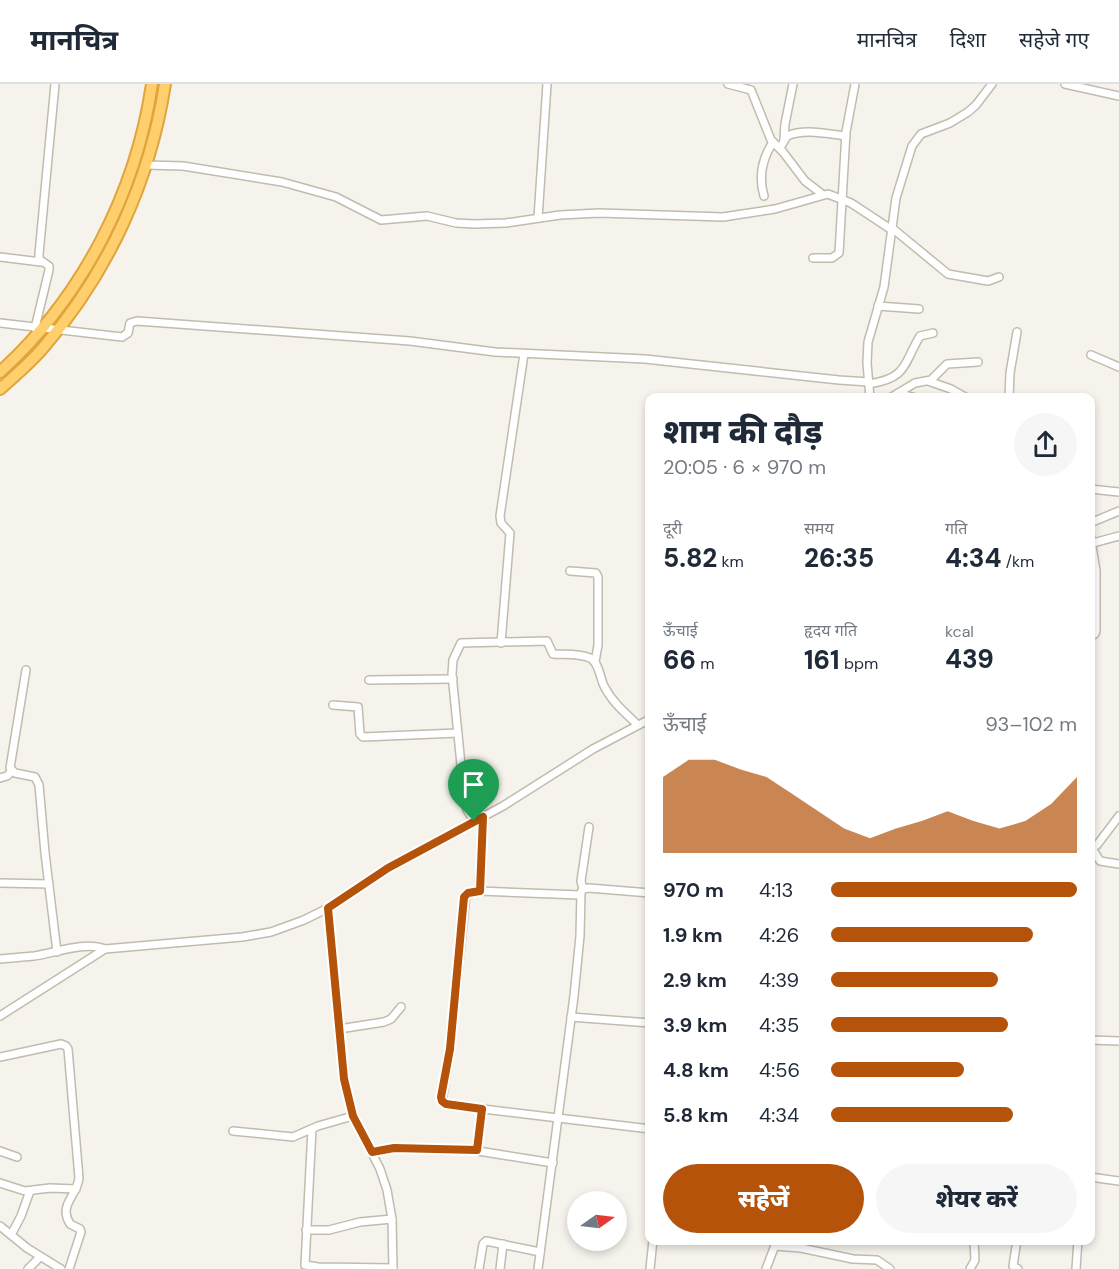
<!DOCTYPE html>
<html lang="hi">
<head>
<meta charset="utf-8">
<style>
	:root { --surface:#fff; --page:#f6f6f7; --text:#1f2937; --muted:#747a83; --line:#e0e1e3; --accent:#b45309 }
	body { margin:0; font-family:"DM Sans","Noto Sans Devanagari",sans-serif; background:var(--page); color:var(--text); height:100vh; display:flex; flex-direction:column; font-size:22px; white-space:nowrap }
	* { box-sizing:border-box; margin:0 }
	p { font-size:20px; color:var(--muted) }
	.icon { flex:none; width:33px; height:33px; fill:none; stroke:currentColor; stroke-width:2; stroke-linecap:round; stroke-linejoin:round }
	.map { position:relative; flex:1; overflow:hidden }
	.side { position:absolute; left:645px; top:309px; width:450px; height:852px; display:flex; flex-direction:column; background:var(--surface); border-radius:12px; box-shadow:0 3px 9px #0003 }
	.side>* { flex:none }
	.needle { width:39px; rotate:76deg }
	.buttons { position:absolute; left:567px; top:1107px; display:grid; gap:12px }
	.buttons a { display:grid; place-items:center; width:60px; height:60px; border-radius:50%; background:var(--surface); box-shadow:0 3px 9px #0003; font-size:30px }
	.pin { position:absolute; display:grid; place-items:center; width:51px; height:51px; color:#fff; margin:-62px -26px; border-radius:50% 50% 50% 0; rotate:-45deg; box-shadow:0 0 6px #0007 }
	.pin .icon { rotate:45deg }
	.round { display:grid; place-items:center; flex:none; width:63px; height:63px; border-radius:32px; background:var(--page) }
	.summary { display:flex; align-items:center; justify-content:space-between; height:102px; padding:0 18px }
	h1 { font-size:33px; font-weight:800; line-height:45px }
	.stats { display:grid; grid-template-columns:repeat(3,1fr); gap:9px; height:102px; padding:6px 18px }
	.stats div { display:grid; align-content:center }
	.stats b { font-size:26px; font-weight:800 }
	.stats small { font-size:16px; font-weight:400 }
	.stats p { font-size:16px }
	.chart { height:168px; padding:12px 18px }
	.chart p { display:flex; justify-content:space-between }
	.chart svg { width:100%; height:108px; margin-top:6px; fill:var(--accent); opacity:.7 }
	.cta { display:flex; gap:12px; margin-top:auto; padding:12px 18px }
	.cta a { flex:1; height:69px; border-radius:36px; background:var(--accent); color:#fff; font-size:24px; font-weight:800; line-height:69px; text-align:center }
	.cta a+a { background:var(--page); color:var(--text) }
	ul { padding:0 18px; list-style:none; font-size:20px }
	li { display:grid; grid-template-columns:96px 72px 1fr; align-items:center; height:45px }
	li i { height:15px; border-radius:8px; background:var(--accent) }
	header { display:flex; align-items:center; gap:36px; box-sizing:border-box; height:84px; padding:0 30px; background:var(--surface); border-bottom:2px solid var(--line) }
	header strong { font-size:28px }
	nav { display:flex; gap:33px; margin-inline-start:auto; font-size:21px }
	.map>svg:first-child { display:block }
</style>
</head>
<body>
<header>
<strong>मानचित्र</strong>
<nav><a>मानचित्र</a><a>दिशा</a><a>सहेजे गए</a></nav>
</header>
<div class="map">
<svg width="1119" height="1185" viewBox="0 0 1119 1185">
	<rect width="100%" height="100%" fill="#f6f3ec"/>
	<g fill="none" stroke-linecap="round" stroke-linejoin="round">
		<defs>
			<g id="minor">
				<path d="M 728,0 L 751,6 L 771,56 L 783,68 L 805,97 L 822,110"/>
				<path d="M 1065,0 L 1119,12"/>
				<path d="M 784,55 L 785,40 L 793,0"/>
				<path d="M 780,64 L 787,52 C 805,44 827,50 846,52"/>
				<path d="M 146,81 L 183,82 L 282,98 L 336,113 L 381,136 L 427,132 L 456,139 L 474,140 L 506,139 L 560,131 L 599,129 L 723,133 L 775,125 L 828,110 L 851,119 L 892,146"/>
				<path d="M 764,112 C 758,92 762,75 773,58"/>
				<path d="M 538,134 L 547,0"/>
				<path d="M 892,144 L 948,190 L 988,197 L 999,193"/>
				<path d="M 0,173 L 41,178"/>
				<path d="M 813,174 L 832,174 L 839,169 L 846,48 L 855,0"/>
				<path d="M 878,222 L 919,225"/>
				<path d="M 0,239 L 122,253 L 128,249 L 130,239 L 137,237 L 410,257 L 495,268 L 645,275 L 839,296 L 869,298"/>
				<path d="M 35,244 L 49,186 L 49,182 L 39,175 L 39,170 L 55,0"/>
				<path d="M 1091,271 L 1119,283"/>
				<path d="M 928,297 L 951,305 L 967,314"/>
				<path d="M 869,300 C 908,294 903,280 920,252 L 933,249"/>
				<path d="M 898,309 L 916,314"/>
				<path d="M 870,314 L 867,279 L 868,258 L 884,203 L 896,114 L 912,62 L 921,50 L 950,39 L 968,28 L 976,21 L 992,0"/>
				<path d="M 890,314 L 915,299 L 931,296 L 947,280 L 978,278"/>
				<path d="M 1009,314 L 1010,289 L 1017,248"/>
				<path d="M 1090,405 L 1119,408"/>
				<path d="M 1090,439 L 1119,427"/>
				<path d="M 1090,450 L 1096,487 L 1096,547 L 1095,550 L 1090,552"/>
				<path d="M 1093,459 L 1119,452"/>
				<path d="M 570,487 L 596,489 L 598,493 L 598,561 L 595,578"/>
				<path d="M 501,559 L 510,449 L 501,439 L 500,432 L 524,270"/>
				<path d="M 26,586 L 10,684 L 15,689 L 35,693 L 39,701 L 45,769 L 57,868"/>
				<path d="M 369,596 L 453,595"/>
				<path d="M 333,621 L 358,623 L 360,650 L 363,653 L 458,649"/>
				<path d="M 0,694 L 7,692 L 11,688"/>
				<path d="M 474,737 L 467,726 L 464,711 L 452,590 L 453,576 L 461,559 L 547,557 L 553,570 C 565,571 578,569 590,574 C 599,578 600,594 604,602 C 612,618 625,629 638,641"/>
				<path d="M 1092,764 L 1100,777 L 1119,780"/>
				<path d="M 1090,765 L 1097,761 L 1119,732"/>
				<path d="M 0,799 L 49,800"/>
				<path d="M 583,805 L 581,797 L 589,743"/>
				<path d="M 479,807 L 483,733"/>
				<path d="M 580,811 L 479,807 L 466,811 L 450,965 L 442,1017 L 450,1021 L 650,1045"/>
				<path d="M 328,824 L 344,995 L 353,1032 L 380,1085 L 387,1106 L 392,1135 L 393,1185"/>
				<path d="M 0,875 C 11,874 22,873 34,872 C 55,869 84,857 105,865"/>
				<path d="M 0,932 L 105,865 L 242,853 L 271,848 L 304,836 L 328,824 L 388,784 L 503,722 L 593,665 L 650,635"/>
				<path d="M 571,933 L 650,939"/>
				<path d="M 339,945 L 384,938 L 391,935 L 401,923"/>
				<path d="M 1090,956 L 1119,957"/>
				<path d="M 0,973 L 61,960 L 66,962 L 68,965 L 79,1094 C 77,1112 58,1121 70,1140 L 80,1145 L 81,1148 L 69,1185"/>
				<path d="M 312,1045 L 305,1181 L 318,1183 L 393,1184"/>
				<path d="M 233,1047 L 293,1053 L 318,1042 L 353,1032"/>
				<path d="M 477,1066 L 482,1025"/>
				<path d="M 0,1067 L 17,1073"/>
				<path d="M 372,1068 L 394,1064 L 472,1066 L 553,1079"/>
				<path d="M 1090,1093 L 1119,1097"/>
				<path d="M 0,1099 L 25,1107 L 50,1104 L 76,1105"/>
				<path d="M 0,1142 L 27,1164 L 61,1185"/>
				<path d="M 306,1146 L 329,1146 L 360,1138 L 392,1135"/>
				<path d="M 11,1151 L 21,1132 L 30,1107"/>
				<path d="M 1017,1156 L 1013,1182 L 1018,1185"/>
				<path d="M 775,1162 L 801,1164 L 853,1175 L 877,1176 L 890,1185"/>
				<path d="M 28,1185 L 40,1173"/>
				<path d="M 479,1185 L 483,1160 L 486,1157 L 540,1168"/>
				<path d="M 500,1185 L 503,1160"/>
				<path d="M 538,1185 L 574,912 L 580,852 L 581,808 L 583,805 L 589,804 L 650,809"/>
				<path d="M 650,1185 L 653,1156"/>
				<path d="M 766,1185 L 777,1156"/>
				<path d="M 970,1185 L 975,1176 L 974,1156"/>
				<path d="M 1076,1185 L 1078,1156"/>
			</g>
			<g id="highway">
				<path d="M 0,288 C 82,214 136,109 152,0"/>
				<path d="M 0,305 C 15,292 30,279 43,264 C 108,189 150,97 165,0"/>
			</g>
		</defs>
		<use href="#minor" stroke="#c2bbae" stroke-width="10"/>
		<use href="#highway" stroke="#e0a43c" stroke-width="14"/>
		<use href="#minor" stroke="#fff" stroke-width="7"/>
		<use href="#highway" stroke="#ffcf6e" stroke-width="10"/>
	</g>
	<g fill="none" stroke-linecap="round" stroke-linejoin="round">
		<defs>
			<path id="route" d="M 483,733 L 480,807 L 468,809 L 464,813 L 450,965 L 441,1013 L 442,1017 L 446,1020 L 482,1025 L 477,1066 L 394,1064 L 372,1068 L 353,1032 L 344,995 L 328,824 L 388,784 Z"/>
		</defs>
		<use href="#route" stroke="#fff" stroke-width="12"/>
		<use href="#route" stroke="#b45309" stroke-width="8"/>
	</g>
</svg>
<div class="buttons">
<a><svg class="needle" viewBox="-14 -14 28 28"><path d="M0-13l5 13h-10z" fill="#e53935"/><path d="M0 13l5-13h-10z" fill="#747a83"/></svg></a>
</div>
<div class="pin" style="left:474px;top:737px;background:#1e9e55"><svg class="icon" aria-label="arrive" viewBox="0 0 24 24"><path d="M6 21V4h12l-3 4 3 4H6"/></svg></div>
<section class="side">
<div class="summary"><div><h1>शाम की दौड़</h1><p>20:05 · 6 × 970 m</p></div><a class="round"><svg class="icon" aria-label="share" viewBox="0 0 24 24"><path d="M12 15V3M7 8l5-5 5 5M5 13v7h14v-7"/></svg></a></div>
<div class="stats">
<div><p>दूरी</p><b>5.82<small> km</small></b></div>
<div><p>समय</p><b>26:35</b></div>
<div><p>गति</p><b>4:34<small> /km</small></b></div>
</div>
<div class="stats">
<div><p>ऊँचाई</p><b>66<small> m</small></b></div>
<div><p>हृदय गति</p><b>161<small> bpm</small></b></div>
<div><p>kcal</p><b>439</b></div>
</div>
<div class="chart"><p><span>ऊँचाई</span>93–102 m</p>
<svg viewBox="0 0 160 44" preserveAspectRatio="none"><path d="M0 44V13L10 6L20 6L30 10L40 13L50 20L60 27L70 34L80 38L90 34L100 31L110 27L120 31L130 34L140 31L150 24L160 13V44z"/></svg>
</div>
<ul>
<li><b>970 m</b>4:13<i style="width:100%"></i></li>
<li><b>1.9 km</b>4:26<i style="width:82%"></i></li>
<li><b>2.9 km</b>4:39<i style="width:68%"></i></li>
<li><b>3.9 km</b>4:35<i style="width:72%"></i></li>
<li><b>4.8 km</b>4:56<i style="width:54%"></i></li>
<li><b>5.8 km</b>4:34<i style="width:74%"></i></li>
</ul>
<div class="cta"><a>सहेजें</a><a>शेयर करें</a></div>
</section>
</div>
</body>
</html>
